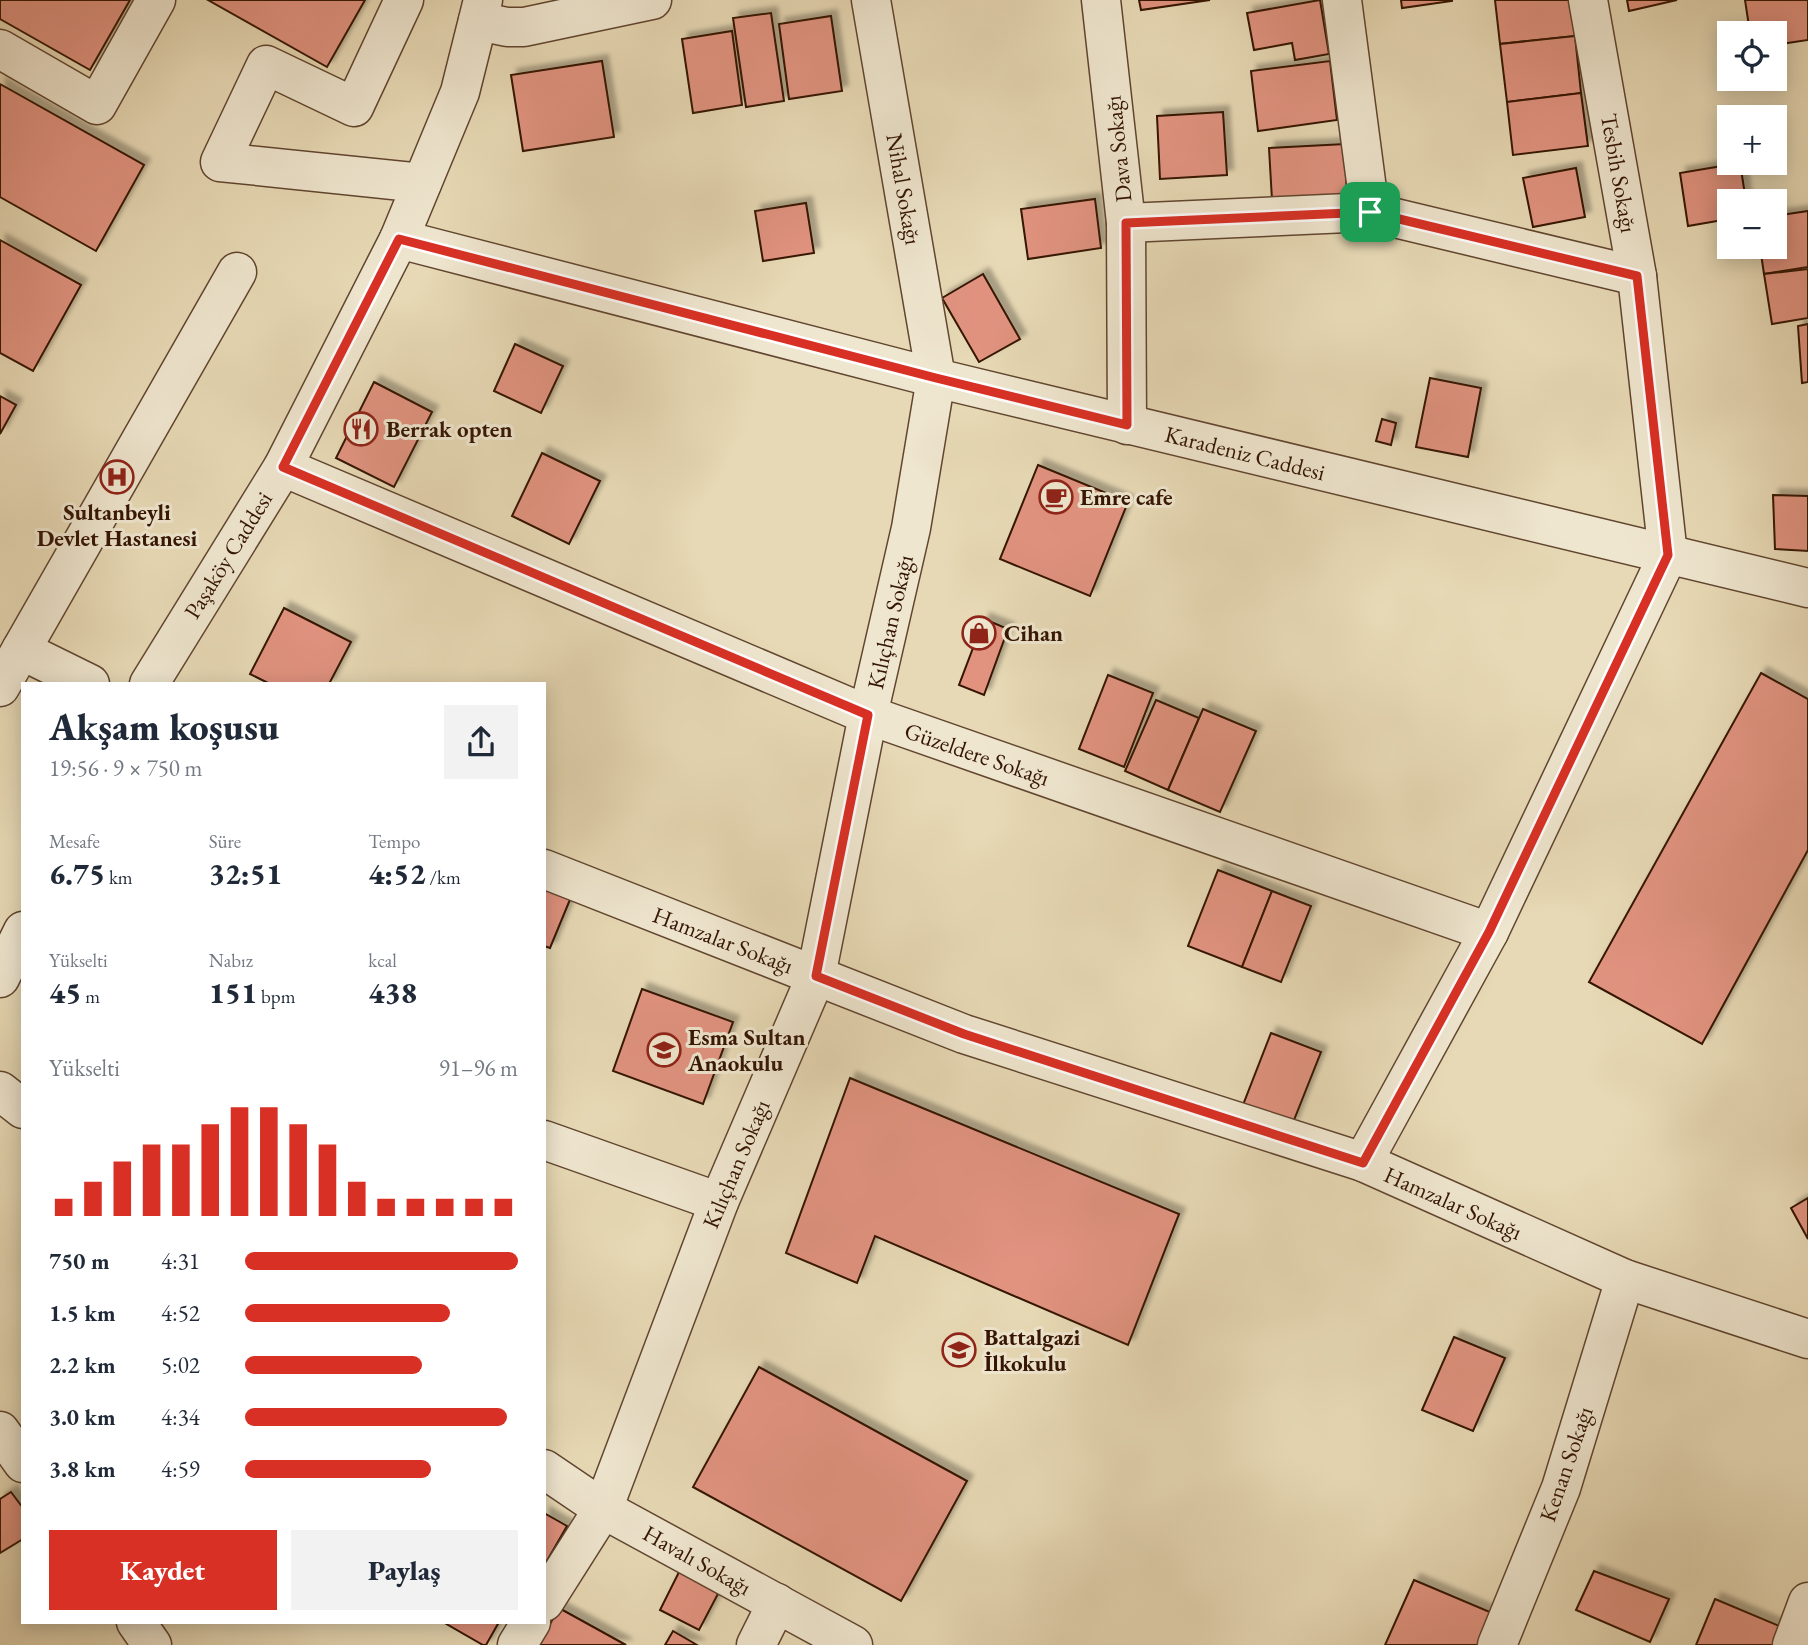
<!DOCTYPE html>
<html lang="tr">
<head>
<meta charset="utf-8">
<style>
	:root { --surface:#fff; --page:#f2f2f3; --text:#1f2937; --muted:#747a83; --accent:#d93025 }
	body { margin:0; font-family:"EB Garamond",serif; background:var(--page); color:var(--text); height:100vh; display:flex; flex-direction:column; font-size:26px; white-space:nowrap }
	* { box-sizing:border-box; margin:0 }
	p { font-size:23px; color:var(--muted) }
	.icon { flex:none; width:38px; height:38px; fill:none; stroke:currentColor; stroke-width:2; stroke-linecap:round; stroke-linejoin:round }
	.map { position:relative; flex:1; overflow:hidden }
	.panel { position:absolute; left:21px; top:682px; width:525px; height:942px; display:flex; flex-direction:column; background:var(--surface); border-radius:0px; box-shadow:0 4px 18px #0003 }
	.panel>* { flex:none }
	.buttons { position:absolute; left:1717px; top:21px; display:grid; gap:14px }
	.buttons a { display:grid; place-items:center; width:70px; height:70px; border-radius:0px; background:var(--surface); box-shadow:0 4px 18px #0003; font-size:35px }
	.pin { position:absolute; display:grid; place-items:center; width:60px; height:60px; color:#fff; margin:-30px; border-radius:14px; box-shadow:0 4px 10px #0006 }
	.round { display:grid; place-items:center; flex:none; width:74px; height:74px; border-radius:0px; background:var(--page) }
	.overview { display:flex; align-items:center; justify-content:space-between; height:119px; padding:0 28px }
	h1 { font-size:38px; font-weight:800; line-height:52px }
	.stats { display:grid; grid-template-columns:repeat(3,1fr); gap:10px; height:119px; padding:7px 28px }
	.stats div { display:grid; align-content:center }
	.stats b { font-size:30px; font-weight:800 }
	.stats small { font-size:19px; font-weight:400 }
	.stats p { font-size:19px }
	.chart { height:196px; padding:14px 28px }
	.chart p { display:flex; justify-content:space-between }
	.chart svg { width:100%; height:126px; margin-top:7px; stroke:var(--accent); stroke-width:6 }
	.button { display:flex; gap:14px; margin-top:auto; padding:14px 28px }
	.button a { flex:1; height:80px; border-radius:0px; background:var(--accent); color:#fff; font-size:28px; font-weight:800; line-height:80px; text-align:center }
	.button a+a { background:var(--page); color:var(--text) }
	ul { padding:0 28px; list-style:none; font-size:23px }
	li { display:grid; grid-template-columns:112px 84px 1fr; align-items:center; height:52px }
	li i { height:18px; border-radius:9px; background:var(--accent) }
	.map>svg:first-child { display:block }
</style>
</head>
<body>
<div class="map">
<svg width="1808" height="1645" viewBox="0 0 1808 1645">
	<defs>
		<filter id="shadow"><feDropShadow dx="6" dy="-6" stdDeviation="2" flood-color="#0004"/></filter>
	</defs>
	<rect width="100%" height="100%" fill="#e7d9b5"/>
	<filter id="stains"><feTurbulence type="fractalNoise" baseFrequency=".00286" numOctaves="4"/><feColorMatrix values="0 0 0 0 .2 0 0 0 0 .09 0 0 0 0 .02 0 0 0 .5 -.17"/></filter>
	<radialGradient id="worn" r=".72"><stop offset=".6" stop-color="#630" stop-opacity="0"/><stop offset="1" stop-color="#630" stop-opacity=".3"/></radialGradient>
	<g fill="#e19380" stroke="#341402" stroke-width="2" filter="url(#shadow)">
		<path d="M 0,0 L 130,0 L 90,70 L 0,19 Z"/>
		<path d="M 208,0 L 365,0 L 327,67 Z"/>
		<path d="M 1139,0 L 1210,0 L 1141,10 Z"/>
		<path d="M 1320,0 L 1329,54 L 1295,60 L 1292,43 L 1254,50 L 1247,13 Z"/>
		<path d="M 1401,0 L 1452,0 L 1452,1 L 1402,8 Z"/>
		<path d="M 1495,0 L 1571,0 L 1575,36 L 1500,44 Z"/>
		<path d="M 1627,0 L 1677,0 L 1629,11 Z"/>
		<path d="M 1745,0 L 1808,0 L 1808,40 L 1774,45 L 1774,33 L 1750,33 Z"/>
		<path d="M 771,13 L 784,101 L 746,107 L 733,18 Z"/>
		<path d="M 831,16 L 842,91 L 789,99 L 779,24 Z"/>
		<path d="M 732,31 L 742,105 L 693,113 L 682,39 Z"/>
		<path d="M 1575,36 L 1581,93 L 1507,102 L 1500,44 Z"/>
		<path d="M 602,61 L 614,137 L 523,151 L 511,75 Z"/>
		<path d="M 1330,61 L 1337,120 L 1258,131 L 1251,71 Z"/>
		<path d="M 0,84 L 144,165 L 96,251 L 0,197 Z"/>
		<path d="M 1581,93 L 1588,146 L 1513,155 L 1507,102 Z"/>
		<path d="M 1223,112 L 1227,175 L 1160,179 L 1157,116 Z"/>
		<path d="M 1345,144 L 1347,195 L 1272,200 L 1269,148 Z"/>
		<path d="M 1740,163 L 1746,201 L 1729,201 L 1729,219 L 1688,226 L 1680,173 Z"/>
		<path d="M 1576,168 L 1585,217 L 1533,227 L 1523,178 Z"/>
		<path d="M 1095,199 L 1101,248 L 1028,259 L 1021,209 Z"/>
		<path d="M 806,203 L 814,253 L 763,261 L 755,211 Z"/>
		<path d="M 1808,211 L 1808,267 L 1764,274 L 1760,247 L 1774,247 L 1774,216 Z"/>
		<path d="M 0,240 L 81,285 L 33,371 L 0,353 Z"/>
		<path d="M 1808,269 L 1808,318 L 1772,324 L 1764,274 Z"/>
		<path d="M 983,274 L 1020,339 L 979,362 L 942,298 Z"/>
		<path d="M 1808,324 L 1808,382 L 1802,383 L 1798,326 Z"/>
		<path d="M 515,344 L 563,366 L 541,413 L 494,391 Z"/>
		<path d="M 1430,378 L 1481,388 L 1468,457 L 1416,447 Z"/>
		<path d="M 374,382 L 432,412 L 394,487 L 336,458 Z"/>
		<path d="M 0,396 L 16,405 L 0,434 Z"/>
		<path d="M 1382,419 L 1396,423 L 1391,445 L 1376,441 Z"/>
		<path d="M 542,453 L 600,481 L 569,544 L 512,516 Z"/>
		<path d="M 1038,465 L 1128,502 L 1090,596 L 1000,559 Z"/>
		<path d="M 1773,495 L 1808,496 L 1808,551 L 1775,549 Z"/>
		<path d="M 284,608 L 351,642 L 329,684 L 270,684 L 250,674 Z"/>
		<path d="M 984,619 L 1008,629 L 984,695 L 959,685 Z"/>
		<path d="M 1761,673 L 1808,699 L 1808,850 L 1702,1044 L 1589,982 Z"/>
		<path d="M 1108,675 L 1153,693 L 1124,767 L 1079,749 Z"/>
		<path d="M 1156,700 L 1199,718 L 1168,790 L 1125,771 Z"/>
		<path d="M 1203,709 L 1256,731 L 1220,812 L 1168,790 Z"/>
		<path d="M 1218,870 L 1272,891 L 1242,967 L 1188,946 Z"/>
		<path d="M 544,873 L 576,885 L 550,948 L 544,946 Z"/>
		<path d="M 1272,891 L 1311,906 L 1281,982 L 1242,967 Z"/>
		<path d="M 642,989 L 733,1022 L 703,1104 L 613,1071 Z"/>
		<path d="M 1271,1033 L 1321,1052 L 1292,1125 L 1243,1105 Z"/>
		<path d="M 850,1078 L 1179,1214 L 1128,1345 L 875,1236 L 857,1283 L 786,1253 Z"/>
		<path d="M 1808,1198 L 1808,1239 L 1791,1208 Z"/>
		<path d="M 1454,1337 L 1505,1358 L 1473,1431 L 1422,1410 Z"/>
		<path d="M 759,1367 L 967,1481 L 901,1601 L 693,1487 Z"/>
		<path d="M 11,1492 L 23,1508 L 23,1539 L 0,1553 L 0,1499 Z"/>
		<path d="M 544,1513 L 567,1526 L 544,1566 Z"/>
		<path d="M 680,1570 L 720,1590 L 699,1630 L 660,1610 Z"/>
		<path d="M 1594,1571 L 1669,1599 L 1650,1642 L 1576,1610 Z"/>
		<path d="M 1414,1580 L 1504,1618 L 1492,1645 L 1385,1645 Z"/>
		<path d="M 1715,1599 L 1784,1628 L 1777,1645 L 1696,1645 Z"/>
		<path d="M 559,1608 L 626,1645 L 538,1645 Z"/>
		<path d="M 443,1622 L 499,1622 L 486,1645 L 483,1645 Z"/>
		<path d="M 673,1631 L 697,1645 L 665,1645 Z"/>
	</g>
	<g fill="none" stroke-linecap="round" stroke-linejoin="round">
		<defs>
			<g id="minor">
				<path d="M 404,0 L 354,107 L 266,65 L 220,162 L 422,183"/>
				<path d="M 1101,0 L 1126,223 L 1127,425"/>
				<path d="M 1342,0 L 1370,212"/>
				<path d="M 1588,0 L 1637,276 L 1668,555"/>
				<path d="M 478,21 L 507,27 L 524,27 L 652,0"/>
				<path d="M 0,49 L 97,105 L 156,0"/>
				<path d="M 1126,223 L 1370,212 L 1637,276"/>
				<path d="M 399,239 L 936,378 L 1808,588"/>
				<path d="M 283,467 L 868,715 L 1489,932"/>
				<path d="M 21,650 L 237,272"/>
				<path d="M 149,684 L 283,467 L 399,239 L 460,92 L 483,0"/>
				<path d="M 0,687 L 21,650 L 90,684"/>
				<path d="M 544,869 L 964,1034 L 1363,1162 L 1625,1279 L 1808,1339"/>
				<path d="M 0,978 L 23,931"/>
				<path d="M 0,1091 L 23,1109"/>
				<path d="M 544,1140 L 719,1202"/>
				<path d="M 1363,1162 L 1489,932 L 1668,555"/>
				<path d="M 0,1431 L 23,1463"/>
				<path d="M 544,1469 L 603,1509 L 853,1645"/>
				<path d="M 544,1602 L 603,1509 L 719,1202 L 816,976 L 868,715 L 911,528 L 936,378 L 871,0"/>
				<path d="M 136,1622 L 152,1645"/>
				<path d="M 517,1645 L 531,1622"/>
				<path d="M 756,1645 L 777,1603"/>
				<path d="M 1497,1645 L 1561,1488 L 1625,1279"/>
				<path d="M 1792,1645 L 1808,1602"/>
			</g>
		</defs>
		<use href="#minor" stroke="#61452f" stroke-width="41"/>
		<use href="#minor" stroke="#efe6cf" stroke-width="38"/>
	</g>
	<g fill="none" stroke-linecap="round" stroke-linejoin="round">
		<defs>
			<path id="route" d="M 1370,212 L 1637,276 L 1668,555 L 1489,932 L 1363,1163 L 964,1034 L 816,976 L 868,715 L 283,467 L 399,239 L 936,378 L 1127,425 L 1126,223 Z"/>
		</defs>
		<use href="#route" stroke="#fff" stroke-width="14"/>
		<use href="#route" stroke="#d93025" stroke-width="9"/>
	</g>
	<defs>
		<symbol id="restaurant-ring" viewBox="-11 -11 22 22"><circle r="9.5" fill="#efe6cf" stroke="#8f2418" stroke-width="1.5"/><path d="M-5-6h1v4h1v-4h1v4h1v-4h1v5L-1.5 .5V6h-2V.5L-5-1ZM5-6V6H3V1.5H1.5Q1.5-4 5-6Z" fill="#8f2418"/></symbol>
		<symbol id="hospital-ring" viewBox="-11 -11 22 22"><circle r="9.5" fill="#efe6cf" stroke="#8f2418" stroke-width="1.5"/><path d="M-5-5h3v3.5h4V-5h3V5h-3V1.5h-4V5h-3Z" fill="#8f2418"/></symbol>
		<symbol id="cafe-ring" viewBox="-11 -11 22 22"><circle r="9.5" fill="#efe6cf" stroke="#8f2418" stroke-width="1.5"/><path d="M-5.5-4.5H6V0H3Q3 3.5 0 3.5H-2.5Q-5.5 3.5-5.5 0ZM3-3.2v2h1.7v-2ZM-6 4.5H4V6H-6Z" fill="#8f2418"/></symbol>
		<symbol id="shop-ring" viewBox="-11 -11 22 22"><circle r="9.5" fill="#efe6cf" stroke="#8f2418" stroke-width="1.5"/><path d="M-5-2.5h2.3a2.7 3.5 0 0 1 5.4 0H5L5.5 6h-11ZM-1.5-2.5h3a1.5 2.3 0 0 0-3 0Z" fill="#8f2418"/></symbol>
		<symbol id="school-ring" viewBox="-11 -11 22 22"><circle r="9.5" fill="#efe6cf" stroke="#8f2418" stroke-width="1.5"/><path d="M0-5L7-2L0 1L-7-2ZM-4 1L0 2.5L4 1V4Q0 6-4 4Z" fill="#8f2418"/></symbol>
	</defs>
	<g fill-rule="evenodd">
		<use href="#restaurant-ring" x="342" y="410" width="38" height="38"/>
		<use href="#hospital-ring" x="98" y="458" width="38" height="38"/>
		<use href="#cafe-ring" x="1037" y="478" width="38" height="38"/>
		<use href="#shop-ring" x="960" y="614" width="38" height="38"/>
		<use href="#school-ring" x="645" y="1031" width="38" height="38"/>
		<use href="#school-ring" x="940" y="1331" width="38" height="38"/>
	</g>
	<g text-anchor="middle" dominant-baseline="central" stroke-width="6" stroke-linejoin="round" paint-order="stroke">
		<g font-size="23" fill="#341402" stroke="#efe6cf">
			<text transform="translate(1118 149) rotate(-96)">Dava Sokağı</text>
			<text transform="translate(1619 173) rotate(80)">Tesbih Sokağı</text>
			<text transform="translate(904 189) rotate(80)">Nihal Sokağı</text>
			<text transform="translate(1245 453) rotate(14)">Karadeniz Caddesi</text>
			<text transform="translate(228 555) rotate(-58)">Paşaköy Caddesi</text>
			<text transform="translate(890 622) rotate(-77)">Kılıçhan Sokağı</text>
			<text transform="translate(977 754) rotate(19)">Güzeldere Sokağı</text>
			<text transform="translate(723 940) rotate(21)">Hamzalar Sokağı</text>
			<text transform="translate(736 1164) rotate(-67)">Kılıçhan Sokağı</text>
			<text transform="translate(1453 1203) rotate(24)">Hamzalar Sokağı</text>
			<text transform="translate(1566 1464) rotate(-71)">Kenan Sokağı</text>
			<text transform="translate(697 1560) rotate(29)">Havalı Sokağı</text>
		</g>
		<g font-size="23" font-weight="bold" fill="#341402" stroke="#efe6cf" text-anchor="start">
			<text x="386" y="429">Berrak opten</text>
			<text x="1080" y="497">Emre cafe</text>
			<text x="117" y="512" text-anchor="middle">Sultanbeyli<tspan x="117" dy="26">Devlet Hastanesi</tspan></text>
			<text x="1004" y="633">Cihan</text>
			<text x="688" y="1037">Esma Sultan<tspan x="688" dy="26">Anaokulu</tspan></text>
			<text x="984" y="1337">Battalgazi<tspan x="984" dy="26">İlkokulu</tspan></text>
		</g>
	</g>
	<rect width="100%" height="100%" filter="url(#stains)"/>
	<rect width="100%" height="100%" fill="url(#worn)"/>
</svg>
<div class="buttons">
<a><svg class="icon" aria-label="locate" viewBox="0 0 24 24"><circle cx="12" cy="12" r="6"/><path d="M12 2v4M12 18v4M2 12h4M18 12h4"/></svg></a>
<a>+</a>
<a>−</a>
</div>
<div class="pin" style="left:1370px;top:212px;background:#1e9e55"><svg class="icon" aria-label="arrive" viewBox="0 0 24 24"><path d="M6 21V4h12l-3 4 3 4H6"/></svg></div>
<section class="panel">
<div class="overview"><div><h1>Akşam koşusu</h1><p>19:56 · 9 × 750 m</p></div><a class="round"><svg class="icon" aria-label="share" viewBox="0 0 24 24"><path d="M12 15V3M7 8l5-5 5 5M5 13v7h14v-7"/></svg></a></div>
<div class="stats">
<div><p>Mesafe</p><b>6.75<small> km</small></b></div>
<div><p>Süre</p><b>32:51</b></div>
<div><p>Tempo</p><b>4:52<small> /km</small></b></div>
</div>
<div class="stats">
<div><p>Yükselti</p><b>45<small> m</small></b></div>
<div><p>Nabız</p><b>151<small> bpm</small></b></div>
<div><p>kcal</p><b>438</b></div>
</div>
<div class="chart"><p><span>Yükselti</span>91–96 m</p>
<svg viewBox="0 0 160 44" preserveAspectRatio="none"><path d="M5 44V38M15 44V32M25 44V25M35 44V19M45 44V19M55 44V12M65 44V6M75 44V6M85 44V12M95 44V19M105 44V32M115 44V38M125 44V38M135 44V38M145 44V38M155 44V38"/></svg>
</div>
<ul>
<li><b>750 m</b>4:31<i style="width:100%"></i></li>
<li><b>1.5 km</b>4:52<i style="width:75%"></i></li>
<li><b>2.2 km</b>5:02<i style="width:65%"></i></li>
<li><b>3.0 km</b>4:34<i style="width:96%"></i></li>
<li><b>3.8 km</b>4:59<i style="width:68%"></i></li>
</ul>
<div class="button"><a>Kaydet</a><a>Paylaş</a></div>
</section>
</div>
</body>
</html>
